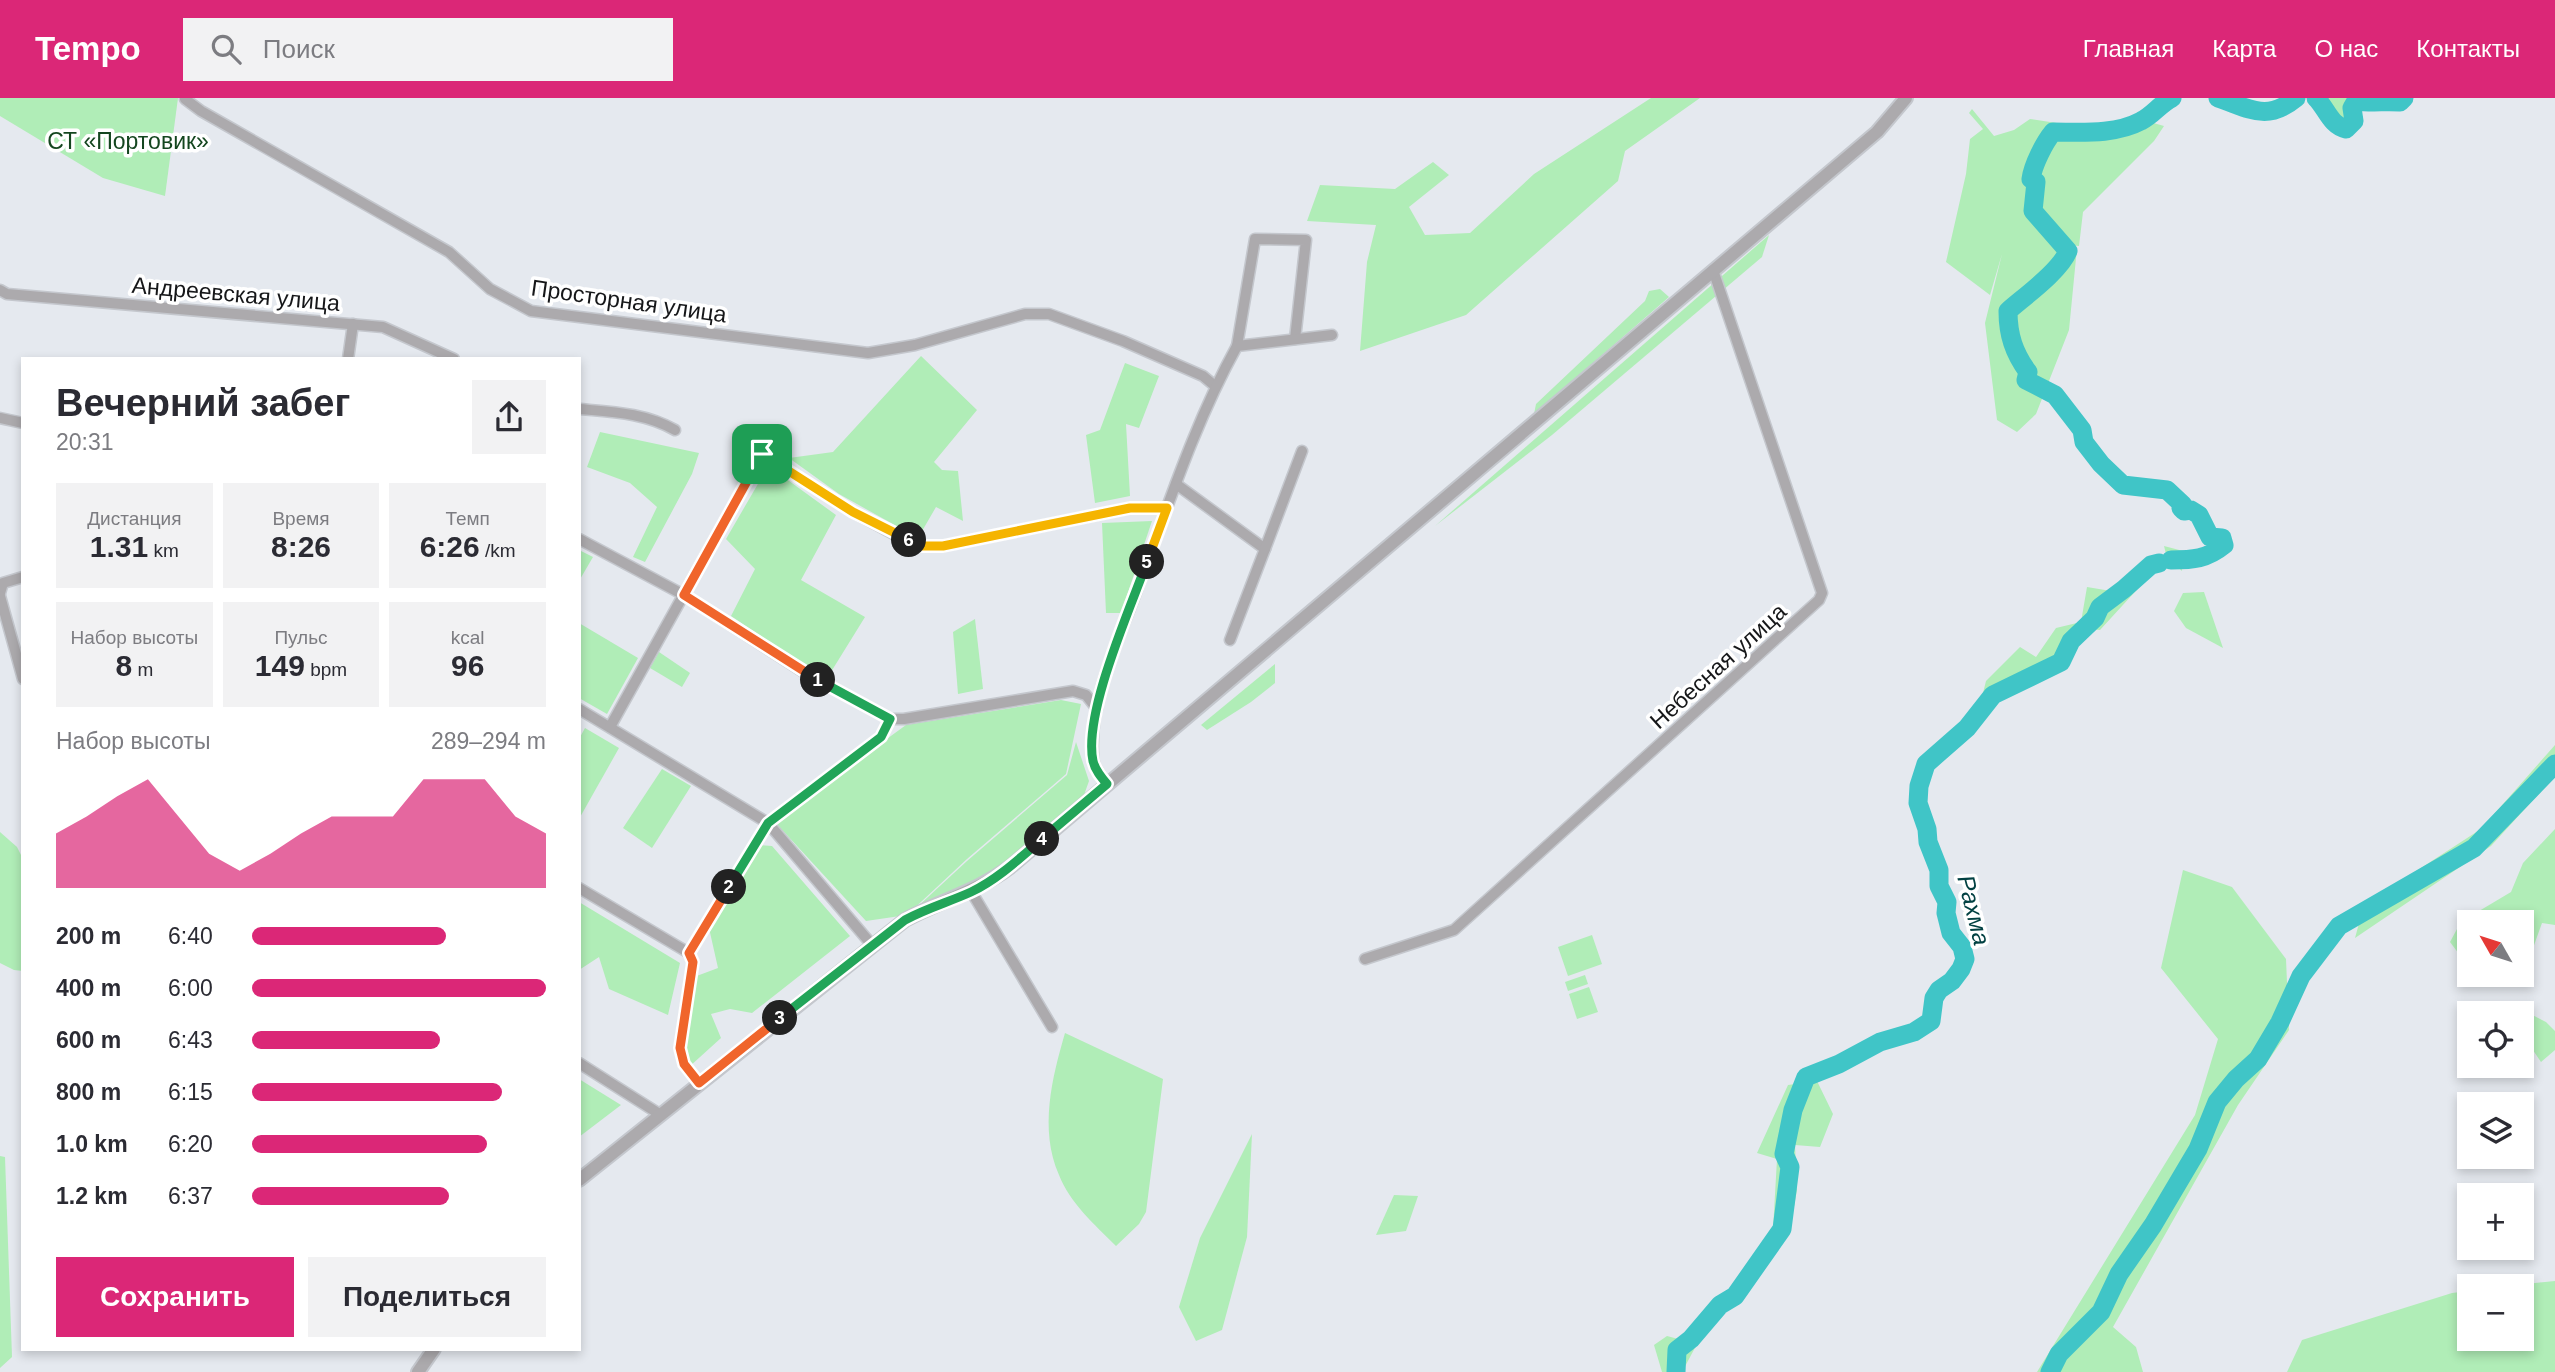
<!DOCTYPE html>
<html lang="ru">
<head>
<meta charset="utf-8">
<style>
	:root { --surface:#fff; --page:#f2f2f3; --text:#2b2b33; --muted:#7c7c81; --accent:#db2777 }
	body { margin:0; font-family:Helvetica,sans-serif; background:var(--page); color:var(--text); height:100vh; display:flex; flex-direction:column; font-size:26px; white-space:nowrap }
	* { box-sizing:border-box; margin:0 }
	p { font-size:23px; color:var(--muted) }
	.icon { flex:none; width:38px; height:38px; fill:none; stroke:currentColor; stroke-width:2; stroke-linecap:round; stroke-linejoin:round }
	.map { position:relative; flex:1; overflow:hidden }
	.drawer { position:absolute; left:21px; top:259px; width:560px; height:994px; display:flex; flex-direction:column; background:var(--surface); border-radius:0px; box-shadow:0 4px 10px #0003 }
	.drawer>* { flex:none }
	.needle { width:46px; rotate:309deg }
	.buttons { position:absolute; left:2457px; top:812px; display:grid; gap:14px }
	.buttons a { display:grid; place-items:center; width:77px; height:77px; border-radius:0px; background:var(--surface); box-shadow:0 4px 10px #0003; font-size:35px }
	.pin { position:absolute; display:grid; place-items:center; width:60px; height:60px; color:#fff; margin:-30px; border-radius:14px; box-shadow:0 4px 10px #0006 }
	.km { position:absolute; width:35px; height:35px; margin:-18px; border-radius:50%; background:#222; color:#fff; font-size:19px; line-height:35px; text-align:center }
	.round { display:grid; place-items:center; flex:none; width:74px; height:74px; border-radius:0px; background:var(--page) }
	.head { display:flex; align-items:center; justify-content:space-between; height:119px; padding:0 35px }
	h1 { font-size:38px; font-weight:600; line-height:52px }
	.metrics { display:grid; grid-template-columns:repeat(3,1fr); gap:10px; height:119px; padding:7px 35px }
	.metrics div { display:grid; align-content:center; border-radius:0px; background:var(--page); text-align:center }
	.metrics b { font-size:30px; font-weight:600 }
	.metrics small { font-size:19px; font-weight:400 }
	.metrics p { font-size:19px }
	.chart { height:196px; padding:14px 35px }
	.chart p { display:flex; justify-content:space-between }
	.chart svg { width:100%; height:126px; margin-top:7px; fill:var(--accent); opacity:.7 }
	.primary-button { display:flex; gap:14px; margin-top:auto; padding:14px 35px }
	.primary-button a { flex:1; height:80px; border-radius:0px; background:var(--accent); color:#fff; font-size:28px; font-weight:600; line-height:80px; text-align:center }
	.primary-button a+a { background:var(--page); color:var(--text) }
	ul { padding:0 35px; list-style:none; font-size:23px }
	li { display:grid; grid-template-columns:112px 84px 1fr; align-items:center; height:52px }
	li i { height:18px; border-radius:9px; background:var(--accent) }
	header { display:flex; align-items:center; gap:42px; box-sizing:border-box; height:98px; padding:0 35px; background:var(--accent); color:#fff }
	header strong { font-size:33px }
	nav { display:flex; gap:38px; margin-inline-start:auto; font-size:24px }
	.search { width:490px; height:63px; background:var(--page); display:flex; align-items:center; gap:18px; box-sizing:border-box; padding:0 24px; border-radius:0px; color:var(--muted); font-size:26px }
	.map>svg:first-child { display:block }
</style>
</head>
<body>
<header>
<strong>Tempo</strong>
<div class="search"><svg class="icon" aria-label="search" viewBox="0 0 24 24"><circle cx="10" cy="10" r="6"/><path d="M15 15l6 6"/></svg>Поиск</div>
<nav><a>Главная</a><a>Карта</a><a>О нас</a><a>Контакты</a></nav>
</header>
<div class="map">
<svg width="2555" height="1274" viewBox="0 0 2555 1274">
	<rect width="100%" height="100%" fill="#e5e9ef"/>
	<g fill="#b0edb7">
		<path d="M 0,0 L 178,0 L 165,98 L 103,80 L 0,18 Z"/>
		<path d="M 1651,0 L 1700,0 L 1625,53 L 1618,83 L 1466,217 L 1360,253 L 1367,164 L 1376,127 L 1307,123 L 1320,87 L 1395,91 L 1433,64 L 1449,77 L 1409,109 L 1425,137 L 1470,135 L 1534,76 Z"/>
		<path d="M 2319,0 L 2355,0 L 2349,11 L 2350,21 L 2338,25 Z"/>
		<path d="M 1972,11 L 1994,38 L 2014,32 L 2030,21 L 2070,27 L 2080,39 L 2122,34 L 2150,24 L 2164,28 L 2154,43 L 2083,114 L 2079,148 L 2069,147 L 2061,170 L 2050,183 L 2063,171 L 2071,148 L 2077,150 L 2069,232 L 2036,316 L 2017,334 L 1997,322 L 1985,225 L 2002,156 L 1990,197 L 1946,164 L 1966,76 L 1970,41 L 1983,31 L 1969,15 Z"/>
		<path d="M 1769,137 L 1762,159 L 1552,337 L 1435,428 Z"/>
		<path d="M 1660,191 L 1669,199 L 1534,316 L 1536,306 L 1645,203 L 1649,193 Z"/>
		<path d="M 921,258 L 977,312 L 934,364 L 942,372 L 958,373 L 963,423 L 936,409 L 918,440 L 839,396 L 789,360 L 833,354 Z"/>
		<path d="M 1125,265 L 1159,278 L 1139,330 L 1126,326 L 1130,398 L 1095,405 L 1086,337 L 1100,332 Z"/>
		<path d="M 600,334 L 699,355 L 692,376 L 645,464 L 633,459 L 657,409 L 630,385 L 587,369 Z"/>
		<path d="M 766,372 L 785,380 L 836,417 L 801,482 L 865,519 L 826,582 L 731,518 L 755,471 L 726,441 Z"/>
		<path d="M 1152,423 L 1121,515 L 1106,515 L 1102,425 Z"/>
		<path d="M 2164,448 L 2183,453 L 2182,473 L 2167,460 Z"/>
		<path d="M 579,452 L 593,459 L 579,483 Z"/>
		<path d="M 2144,484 L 2100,532 L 2087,531 L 2070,565 L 2021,579 L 1982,599 L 1986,583 L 2020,549 L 2036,559 L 2056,530 L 2081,524 L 2087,489 L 2111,493 Z"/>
		<path d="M 2204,494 L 2223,550 L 2186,530 L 2174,513 L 2183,495 Z"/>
		<path d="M 975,521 L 983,591 L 958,596 L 953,534 Z"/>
		<path d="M 579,525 L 638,560 L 607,616 L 579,600 Z"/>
		<path d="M 659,554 L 690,575 L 682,589 L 650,570 Z"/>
		<path d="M 1275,566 L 1275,585 L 1251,604 L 1207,632 L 1201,627 Z"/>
		<path d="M 1061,602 L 1081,606 L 1066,676 L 967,761 L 907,817 L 866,823 L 774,723 L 906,627 Z"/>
		<path d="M 585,630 L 619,650 L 579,721 L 579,641 Z"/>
		<path d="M 1076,644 L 1089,683 L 1084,697 L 1018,755 L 978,783 L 915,811 L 967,763 L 1067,677 Z"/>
		<path d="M 2555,647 L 2555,678 L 2491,748 L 2355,840 L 2364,807 L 2481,731 Z"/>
		<path d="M 662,671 L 691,688 L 652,750 L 623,730 Z"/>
		<path d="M 2555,731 L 2555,827 L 2542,825 L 2533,850 L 2528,836 L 2522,838 L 2522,824 L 2469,824 L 2469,862 L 2465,864 L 2450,844 L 2464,818 L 2474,816 L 2511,794 L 2523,765 Z"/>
		<path d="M 0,734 L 17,749 L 23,761 L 23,873 L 14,872 L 0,865 Z"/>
		<path d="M 759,747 L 772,748 L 850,838 L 752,915 L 730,911 L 711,916 L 721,940 L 689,969 L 680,948 L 694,879 L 718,870 L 709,830 Z"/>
		<path d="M 2183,772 L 2232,789 L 2286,861 L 2289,932 L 2238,1007 L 2113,1229 L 2136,1249 L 2143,1274 L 2037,1274 L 2195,1017 L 2218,941 L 2161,870 Z"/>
		<path d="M 579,804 L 680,865 L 668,917 L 609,891 L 599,859 L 579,872 Z"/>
		<path d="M 1592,837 L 1602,866 L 1568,878 L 1558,849 Z"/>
		<path d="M 1585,877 L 1588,886 L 1568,893 L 1565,884 Z"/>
		<path d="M 1589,889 L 1598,914 L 1577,921 L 1569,896 Z"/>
		<path d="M 2509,905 L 2546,924 L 2555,933 L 2555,952 L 2541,964 L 2522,936 L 2522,915 L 2504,915 L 2501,911 Z"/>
		<path d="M 1065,935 L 1163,981 L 1146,1114 L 1139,1126 L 1116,1148 C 1095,1127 1070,1105 1059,1077 C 1039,1031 1052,980 1065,935 Z"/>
		<path d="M 579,981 L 621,1007 L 579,1039 Z"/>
		<path d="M 1817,983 L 1833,1016 L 1820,1049 L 1795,1047 L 1797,1092 L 1793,1114 L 1773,1132 L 1777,1061 L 1757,1055 L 1788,987 Z"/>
		<path d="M 1252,1036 L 1247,1139 L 1222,1232 L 1196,1243 L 1179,1209 L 1200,1140 Z"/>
		<path d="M 0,1058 L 5,1059 L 12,1259 L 0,1270 Z"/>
		<path d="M 1394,1097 L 1418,1098 L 1406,1133 L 1376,1137 Z"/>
		<path d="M 2555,1183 L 2555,1274 L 2287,1274 L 2302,1242 L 2452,1195 L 2469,1193 L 2469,1241 L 2522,1241 L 2522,1188 L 2507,1188 Z"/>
		<path d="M 1667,1238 L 1697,1246 L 1682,1274 L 1662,1274 L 1654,1247 Z"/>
	</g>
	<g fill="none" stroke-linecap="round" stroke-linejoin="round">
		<g stroke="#40c5c7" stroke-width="19">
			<path d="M 2218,0 C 2251,11 2267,24 2296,0"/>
			<path d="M 2316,0 C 2327,11 2330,27 2346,31 L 2354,23 L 2352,10 L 2356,3 C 2371,5 2385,3 2400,4 L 2404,0"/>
			<path d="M 2171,462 C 2193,462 2207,461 2224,447 L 2222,440 L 2210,439 L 2199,417 L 2191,412 L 2184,413 L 2181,410 L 2183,407 L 2167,392 L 2123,387 L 2101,366 L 2084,344 L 2082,332 L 2055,297 L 2026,282 L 2028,274 C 2014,255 2008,237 2008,213 C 2025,198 2060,173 2068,153 L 2033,113 L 2036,84 L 2031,81 C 2033,67 2044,45 2053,34 C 2081,34 2115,37 2141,23 C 2153,17 2160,6 2172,0"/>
			<path d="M 1676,1274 L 1677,1252 L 1691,1241 L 1720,1207 L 1735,1198 L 1782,1131 L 1790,1069 L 1784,1056 L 1793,1012 L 1806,979 L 1839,966 L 1880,944 L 1914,934 L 1931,923 L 1934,900 L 1939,892 L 1952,883 L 1961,871 L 1965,861 L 1962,849 L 1951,835 L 1946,815 L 1947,804 L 1939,788 L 1939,772 L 1928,744 L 1927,731 L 1918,705 L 1919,688 L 1926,666 L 1967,630 L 1993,597 L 2061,564 L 2071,543 L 2095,520 L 2100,509 L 2124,491 L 2151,467 L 2159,465"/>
			<path d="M 2050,1274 L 2059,1256 L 2101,1214 L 2119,1176 L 2153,1127 L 2198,1051 L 2217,1004 L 2236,981 L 2258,961 L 2280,924 L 2301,878 L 2339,828 L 2474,750 L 2555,666"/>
		</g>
		<defs>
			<g id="minor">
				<path d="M 185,1 L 201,13 L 449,154 L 490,191 L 531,213 L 868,255 L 915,247 L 1025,216 L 1049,216 L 1123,243 L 1203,278 L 1215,288"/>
				<path d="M 0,192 L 7,196 L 383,229 L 454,261"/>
				<path d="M 1237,248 L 1255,141 L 1306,142 L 1295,241"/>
				<path d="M 348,261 L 353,226"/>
				<path d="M 579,311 C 613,314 645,315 675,332"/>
				<path d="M 0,320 L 23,325"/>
				<path d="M 751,349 L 853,414 L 903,441 L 924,448 L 943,448 L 1130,410 L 1167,410"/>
				<path d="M 1176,386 L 1265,451 L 1230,542"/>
				<path d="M 579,441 L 684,497 L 802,573 L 890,621 L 904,621 L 1073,593 L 1086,597 L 1097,611"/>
				<path d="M 1265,451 L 1302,353"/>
				<path d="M 0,495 L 3,485 L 23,479"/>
				<path d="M 0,498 L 23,581"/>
				<path d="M 579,611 L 768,725 L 872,847"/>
				<path d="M 610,629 L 762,356"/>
				<path d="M 1107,686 C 1101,677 1093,669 1093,658 C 1089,600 1119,542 1138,489 C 1168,408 1195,324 1237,248 L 1332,237"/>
				<path d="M 579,790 L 689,855 L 768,725 L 881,639 L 890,621"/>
				<path d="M 971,793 L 1052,929"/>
				<path d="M 689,855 L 693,864 L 680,950 L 684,966 L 699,985"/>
				<path d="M 1365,861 L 1454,832 L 1819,502 L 1822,495 L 1820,489 L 1713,172"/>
				<path d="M 579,965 L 661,1017"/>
			</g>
			<g id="tertiary">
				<path d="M 579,1082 L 905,822 C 940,803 978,793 1010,769 L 1877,34 L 1906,0"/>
				<path d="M 418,1274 L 434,1251"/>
			</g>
		</defs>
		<use href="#minor" stroke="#c4c7cd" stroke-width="13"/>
		<use href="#tertiary" stroke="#c4c7cd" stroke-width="16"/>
		<use href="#minor" stroke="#acaaad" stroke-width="10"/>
		<use href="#tertiary" stroke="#acaaad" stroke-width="12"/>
	</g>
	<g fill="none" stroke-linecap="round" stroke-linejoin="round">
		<defs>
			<path id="split-1" d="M 762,356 L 684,497 L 818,582"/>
			<path id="split-2" d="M 729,789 L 768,725 L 881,639 L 890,621 L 818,582"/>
			<path id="split-3" d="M 729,789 L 689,855 L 693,864 L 680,950 L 684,966 L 699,985 L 780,920"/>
			<path id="split-4" d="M 780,920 L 905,822 C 927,810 949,804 971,794 C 998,781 1020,760 1042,741"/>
			<path id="split-5" d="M 1042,741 L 1107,686 C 1101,679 1095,672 1093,663 C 1083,616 1130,511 1147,464"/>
			<path id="split-6" d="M 909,442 L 923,448 L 943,448 L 1130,410 L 1167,410 L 1147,464"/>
			<path id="split-7" d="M 762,356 L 853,414 L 909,442"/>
		</defs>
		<use href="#split-1" stroke="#fff" stroke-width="14"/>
		<use href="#split-2" stroke="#fff" stroke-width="14"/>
		<use href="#split-3" stroke="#fff" stroke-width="14"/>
		<use href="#split-4" stroke="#fff" stroke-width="14"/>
		<use href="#split-5" stroke="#fff" stroke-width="14"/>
		<use href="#split-6" stroke="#fff" stroke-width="14"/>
		<use href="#split-7" stroke="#fff" stroke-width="14"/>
		<use href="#split-1" stroke="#f0652b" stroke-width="9"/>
		<use href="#split-2" stroke="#22a559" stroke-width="9"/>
		<use href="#split-3" stroke="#f0652b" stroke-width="9"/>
		<use href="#split-4" stroke="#22a559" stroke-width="9"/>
		<use href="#split-5" stroke="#22a559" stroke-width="9"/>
		<use href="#split-6" stroke="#f5b400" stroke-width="9"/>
		<use href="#split-7" stroke="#f5b400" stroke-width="9"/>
	</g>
	<g text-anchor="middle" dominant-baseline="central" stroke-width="7" stroke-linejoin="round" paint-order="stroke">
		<g font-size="23" fill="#14461f" stroke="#fff">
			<text x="128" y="43">СТ «Портовик»</text>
		</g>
		<g font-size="23" fill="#161719" stroke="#fff">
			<text transform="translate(236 196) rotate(5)">Андреевская улица</text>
			<text transform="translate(629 203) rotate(8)">Просторная улица</text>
			<text transform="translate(1718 568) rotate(-42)">Небесная улица</text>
		</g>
		<g font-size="24" font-style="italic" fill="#024142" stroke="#fff">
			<text transform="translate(1974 812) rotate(76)">Рахма</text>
		</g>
	</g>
</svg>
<div class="buttons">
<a><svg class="needle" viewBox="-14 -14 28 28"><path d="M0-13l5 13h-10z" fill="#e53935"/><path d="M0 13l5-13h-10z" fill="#7c7c81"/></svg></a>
<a><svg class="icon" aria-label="locate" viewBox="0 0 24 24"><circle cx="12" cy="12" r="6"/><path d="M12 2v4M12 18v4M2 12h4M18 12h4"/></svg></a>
<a><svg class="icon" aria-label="layers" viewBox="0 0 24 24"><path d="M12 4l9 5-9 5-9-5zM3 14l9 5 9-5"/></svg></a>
<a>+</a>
<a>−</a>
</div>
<div class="pin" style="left:762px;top:356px;background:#1e9e55"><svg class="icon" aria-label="arrive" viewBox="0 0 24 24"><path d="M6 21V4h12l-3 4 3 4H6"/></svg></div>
<b class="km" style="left:818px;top:582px">1</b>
<b class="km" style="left:729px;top:789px">2</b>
<b class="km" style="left:780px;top:920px">3</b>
<b class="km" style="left:1042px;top:741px">4</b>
<b class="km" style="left:1147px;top:464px">5</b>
<b class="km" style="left:909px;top:442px">6</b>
<section class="drawer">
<div class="head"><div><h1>Вечерний забег</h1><p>20:31</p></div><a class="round"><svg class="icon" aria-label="share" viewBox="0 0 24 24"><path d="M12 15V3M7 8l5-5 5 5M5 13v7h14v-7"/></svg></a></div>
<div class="metrics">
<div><p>Дистанция</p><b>1.31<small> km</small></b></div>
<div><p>Время</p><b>8:26</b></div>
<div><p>Темп</p><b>6:26<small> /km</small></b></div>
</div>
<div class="metrics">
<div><p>Набор высоты</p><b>8<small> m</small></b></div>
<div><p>Пульс</p><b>149<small> bpm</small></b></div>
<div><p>kcal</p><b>96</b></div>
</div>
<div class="chart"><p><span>Набор высоты</span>289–294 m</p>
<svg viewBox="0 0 160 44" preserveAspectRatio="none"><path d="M0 44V25L10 19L20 12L30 6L40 19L50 32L60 38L70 32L80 25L90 19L100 19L110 19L120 6L130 6L140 6L150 19L160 25V44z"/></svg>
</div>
<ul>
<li><b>200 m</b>6:40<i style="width:66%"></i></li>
<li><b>400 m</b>6:00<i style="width:100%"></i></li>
<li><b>600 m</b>6:43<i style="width:64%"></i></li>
<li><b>800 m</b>6:15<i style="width:85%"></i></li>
<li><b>1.0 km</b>6:20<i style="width:80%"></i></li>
<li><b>1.2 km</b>6:37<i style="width:67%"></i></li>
</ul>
<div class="primary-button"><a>Сохранить</a><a>Поделиться</a></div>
</section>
</div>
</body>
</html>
